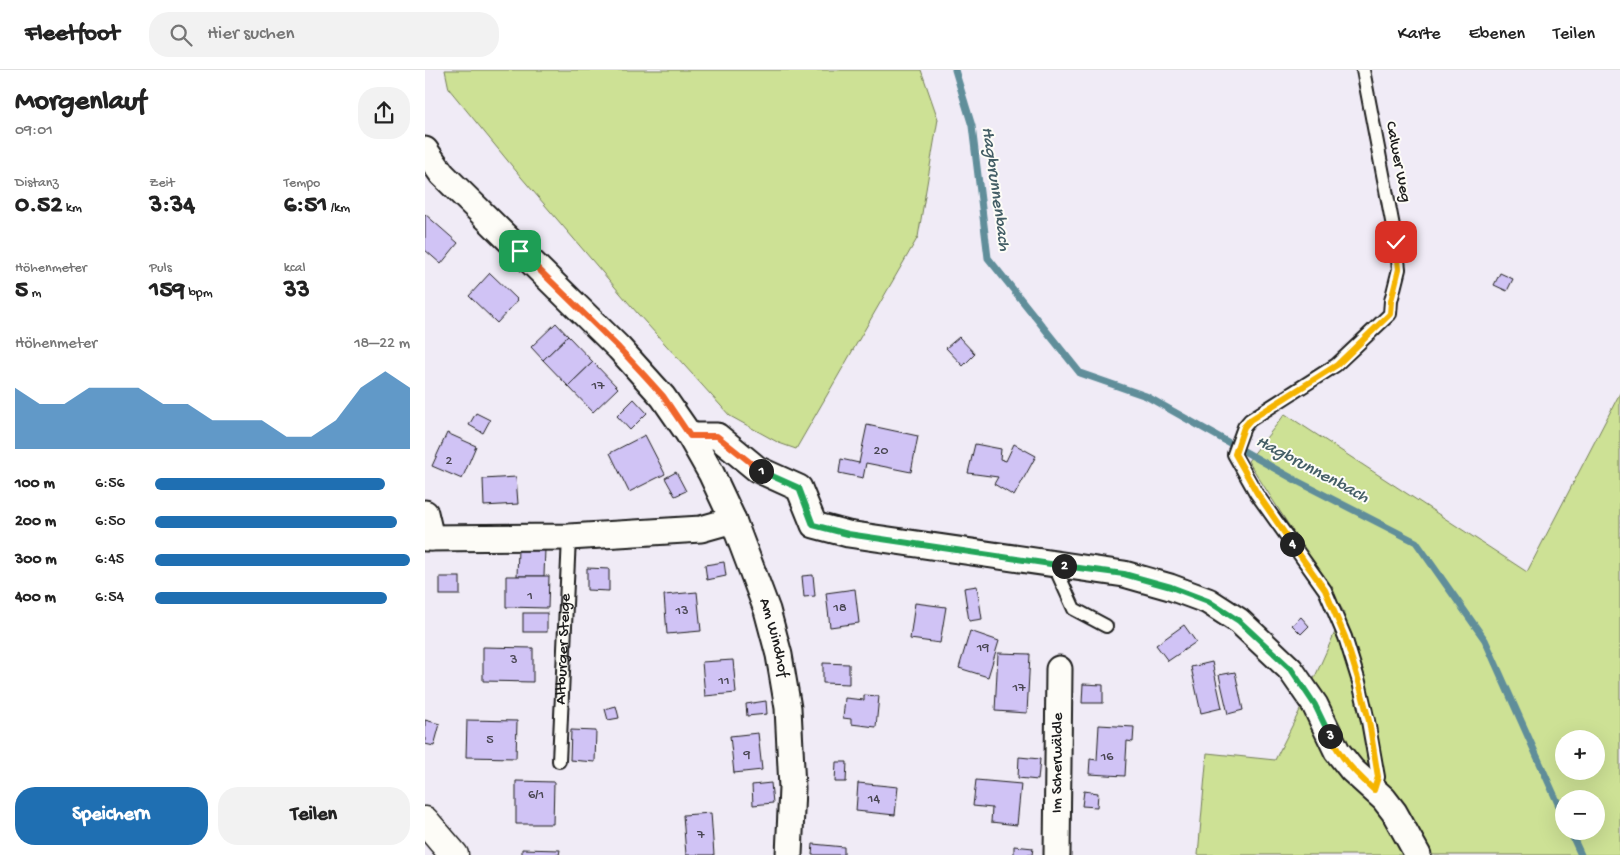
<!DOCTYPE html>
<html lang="de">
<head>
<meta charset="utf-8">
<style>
	:root { --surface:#fff; --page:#f2f2f2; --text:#222; --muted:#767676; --line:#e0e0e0; --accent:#1f6fb2 }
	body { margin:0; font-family:"Gochi Hand",sans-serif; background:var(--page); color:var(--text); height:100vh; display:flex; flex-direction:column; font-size:19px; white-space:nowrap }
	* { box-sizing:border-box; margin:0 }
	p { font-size:16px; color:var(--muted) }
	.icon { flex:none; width:28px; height:28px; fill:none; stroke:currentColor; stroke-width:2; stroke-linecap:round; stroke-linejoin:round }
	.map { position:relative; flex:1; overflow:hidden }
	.panel { display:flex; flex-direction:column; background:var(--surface); width:425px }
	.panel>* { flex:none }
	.buttons { position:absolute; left:1130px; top:660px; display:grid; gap:10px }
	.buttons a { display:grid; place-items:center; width:50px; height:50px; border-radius:50%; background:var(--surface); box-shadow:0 5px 20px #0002; font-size:25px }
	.pin { position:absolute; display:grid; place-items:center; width:42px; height:42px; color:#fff; margin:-21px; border-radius:10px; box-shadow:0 2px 8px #0006 }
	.km { position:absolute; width:25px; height:25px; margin:-12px; border-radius:50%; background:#222; color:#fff; font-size:14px; line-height:25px; text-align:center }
	.round { display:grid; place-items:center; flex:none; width:52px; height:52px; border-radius:20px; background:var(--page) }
	.overview { display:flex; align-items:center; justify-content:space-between; height:85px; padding:0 15px }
	h1 { font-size:28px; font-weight:800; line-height:38px }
	.stats { display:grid; grid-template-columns:repeat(3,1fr); gap:8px; height:85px; padding:5px 15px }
	.stats div { display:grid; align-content:center }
	.stats b { font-size:25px; font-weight:800 }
	.stats small { font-size:14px; font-weight:400 }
	.stats p { font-size:14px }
	.chart { height:140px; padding:10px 15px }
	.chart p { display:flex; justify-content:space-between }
	.chart svg { width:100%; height:90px; margin-top:5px; fill:var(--accent); opacity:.7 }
	.primary-button { display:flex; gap:10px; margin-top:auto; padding:10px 15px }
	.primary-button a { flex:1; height:58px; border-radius:20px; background:var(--accent); color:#fff; font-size:20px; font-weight:800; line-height:58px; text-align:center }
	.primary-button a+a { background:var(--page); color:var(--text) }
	ul { padding:0 15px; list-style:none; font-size:16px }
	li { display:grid; grid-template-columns:80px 60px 1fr; align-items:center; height:38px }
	li i { height:12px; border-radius:6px; background:var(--accent) }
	header { display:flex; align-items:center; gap:30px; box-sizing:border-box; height:70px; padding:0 25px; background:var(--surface); border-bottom:1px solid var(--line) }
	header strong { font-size:24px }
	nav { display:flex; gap:28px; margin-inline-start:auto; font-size:18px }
	.search { width:350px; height:45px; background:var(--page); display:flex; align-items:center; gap:12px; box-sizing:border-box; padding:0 18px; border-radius:20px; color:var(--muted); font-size:19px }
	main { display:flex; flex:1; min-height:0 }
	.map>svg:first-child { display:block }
</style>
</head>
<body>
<header>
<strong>Fleetfoot</strong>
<div class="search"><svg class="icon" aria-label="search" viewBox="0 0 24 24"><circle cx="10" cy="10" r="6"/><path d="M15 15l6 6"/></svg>Hier suchen</div>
<nav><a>Karte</a><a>Ebenen</a><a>Teilen</a></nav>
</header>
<main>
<section class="panel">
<div class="overview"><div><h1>Morgenlauf</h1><p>09:01</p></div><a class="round"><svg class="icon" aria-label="share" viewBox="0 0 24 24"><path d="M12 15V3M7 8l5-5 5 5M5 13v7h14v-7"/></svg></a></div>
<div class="stats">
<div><p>Distanz</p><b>0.52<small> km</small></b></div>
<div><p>Zeit</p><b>3:34</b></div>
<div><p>Tempo</p><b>6:51<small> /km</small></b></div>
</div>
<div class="stats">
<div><p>Höhenmeter</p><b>5<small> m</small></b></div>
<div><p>Puls</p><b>159<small> bpm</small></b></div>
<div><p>kcal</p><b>33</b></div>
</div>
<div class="chart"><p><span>Höhenmeter</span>18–22 m</p>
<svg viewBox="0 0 160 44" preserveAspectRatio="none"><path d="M0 44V14L10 22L20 22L30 14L40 14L50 14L60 22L70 22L80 30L90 30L100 30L110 38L120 38L130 30L140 14L150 6L160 14V44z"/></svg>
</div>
<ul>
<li><b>100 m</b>6:56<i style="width:90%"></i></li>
<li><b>200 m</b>6:50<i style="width:95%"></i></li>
<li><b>300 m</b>6:45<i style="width:100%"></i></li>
<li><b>400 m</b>6:54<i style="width:91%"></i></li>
</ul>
<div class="primary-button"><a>Speichern</a><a>Teilen</a></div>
</section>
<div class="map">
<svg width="1195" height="785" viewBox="0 0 1195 785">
	<rect width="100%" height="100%" fill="#f0ebf6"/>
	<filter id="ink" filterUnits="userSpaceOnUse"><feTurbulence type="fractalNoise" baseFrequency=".02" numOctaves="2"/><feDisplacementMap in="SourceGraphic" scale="10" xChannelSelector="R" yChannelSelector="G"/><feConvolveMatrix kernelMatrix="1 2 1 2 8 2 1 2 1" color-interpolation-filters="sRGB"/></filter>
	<g filter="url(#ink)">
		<g fill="#cde195" stroke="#747e58" fill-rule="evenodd">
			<path d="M 20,0 L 496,0 L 513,49 L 493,167 L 371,379 L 354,373 L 305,346 L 213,244 L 96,107 L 24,19 Z"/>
			<path d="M 1195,323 L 1195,785 L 773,785 L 782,683 L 850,690 L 876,638 L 919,542 L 823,391 L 860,344 L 1102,502 ZM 1139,669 L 1171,669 L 1171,701 L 1139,701 ZM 1139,729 L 1171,729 L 1171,761 L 1139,761 Z"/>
		</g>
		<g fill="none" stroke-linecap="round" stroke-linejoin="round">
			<g stroke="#608e9a" stroke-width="7">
				<path d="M 530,0 L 547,56 L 563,188 L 655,303 L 721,326 L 872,411 L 991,472 L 1060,570 L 1139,747"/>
				<path d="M 1145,761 L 1156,785"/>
			</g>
		</g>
		<g fill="#d0c3f5" stroke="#1c1c1c">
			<path d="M 0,144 L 33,173 L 16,194 L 0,180 Z"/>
			<path d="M 65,203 L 93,230 L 72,253 L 44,226 Z"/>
			<path d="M 1075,203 L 1088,209 L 1082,221 L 1069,215 Z"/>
			<path d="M 131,253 L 143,266 L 118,290 L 106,277 Z"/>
			<path d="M 143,266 L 168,292 L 143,316 L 118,290 Z"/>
			<path d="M 534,267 L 550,284 L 538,296 L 521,278 Z"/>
			<path d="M 168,292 L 193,318 L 168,342 L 143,316 Z"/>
			<path d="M 209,329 L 222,343 L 205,360 L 192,346 Z"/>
			<path d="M 51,343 L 65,350 L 58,363 L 44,355 Z"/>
			<path d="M 442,355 L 493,366 L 486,402 L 441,393 L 438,408 L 414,403 L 416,389 L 434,393 Z"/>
			<path d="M 22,363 L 51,376 L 37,409 L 7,396 Z"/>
			<path d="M 220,365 L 240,404 L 204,422 L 185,383 Z"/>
			<path d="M 550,374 L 576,379 L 575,389 L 581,391 L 589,374 L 611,386 L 589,426 L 569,414 L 573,407 L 543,403 Z"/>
			<path d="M 251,402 L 261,421 L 250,426 L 240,408 Z"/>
			<path d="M 91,407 L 93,434 L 59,436 L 58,409 Z"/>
			<path d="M 93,479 L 120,479 L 119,506 L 92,506 Z"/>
			<path d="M 299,492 L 301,506 L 282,510 L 280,495 Z"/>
			<path d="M 162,498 L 184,499 L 184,521 L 162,520 Z"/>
			<path d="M 388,505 L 390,526 L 379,527 L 377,506 Z"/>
			<path d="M 81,506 L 124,506 L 123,538 L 81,537 Z"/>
			<rect x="15" y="507" width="20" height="18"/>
			<path d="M 552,516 L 557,549 L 544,551 L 539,518 Z"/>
			<path d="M 430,519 L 434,553 L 405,557 L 401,523 Z"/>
			<path d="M 272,522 L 276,561 L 242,564 L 239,525 Z"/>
			<path d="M 490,533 L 521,537 L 515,573 L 485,569 Z"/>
			<rect x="98" y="543" width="24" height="19"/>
			<path d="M 876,547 L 884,556 L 876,564 L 867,555 Z"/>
			<path d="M 759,555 L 771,572 L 743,591 L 731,575 Z"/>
			<path d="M 545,561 L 574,571 L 563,607 L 534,598 Z"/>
			<path d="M 58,577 L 108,578 L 108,612 L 58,611 Z"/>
			<path d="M 573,583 L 605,584 L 602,643 L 570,641 Z"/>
			<path d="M 308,590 L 311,623 L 280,626 L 277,592 Z"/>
			<path d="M 787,592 L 797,638 L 776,643 L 766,597 Z"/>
			<path d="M 398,593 L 424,594 L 424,614 L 398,613 Z"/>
			<path d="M 810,602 L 818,640 L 803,644 L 794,605 Z"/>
			<path d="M 658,614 L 678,615 L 678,633 L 657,633 Z"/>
			<path d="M 439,625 L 454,626 L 451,657 L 426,654 L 426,649 L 418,648 L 420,628 L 439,630 Z"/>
			<path d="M 341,631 L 342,644 L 322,646 L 321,634 Z"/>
			<path d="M 191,636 L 194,648 L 183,650 L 180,639 Z"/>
			<path d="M 0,650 L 15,654 L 9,676 L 0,674 Z"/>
			<path d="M 42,650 L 92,651 L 91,688 L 41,687 Z"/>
			<path d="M 674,655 L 709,657 L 708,672 L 702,671 L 700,706 L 664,704 L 665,689 L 672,690 Z"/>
			<path d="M 146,660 L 171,661 L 170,692 L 145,690 Z"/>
			<path d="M 333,663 L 337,700 L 309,703 L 305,666 Z"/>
			<path d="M 594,687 L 615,689 L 613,710 L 593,708 Z"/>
			<path d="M 411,692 L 422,692 L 421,712 L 410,712 Z"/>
			<path d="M 551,710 L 596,714 L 592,755 L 566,752 L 567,738 L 548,736 Z"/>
			<path d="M 91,711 L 129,712 L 128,754 L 91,754 Z"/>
			<path d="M 346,713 L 348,733 L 328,735 L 327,715 Z"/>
			<path d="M 433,713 L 473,717 L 470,745 L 431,741 Z"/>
			<path d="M 659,721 L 673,723 L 672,737 L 657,736 Z"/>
			<path d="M 286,743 L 289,785 L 261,785 L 258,745 Z"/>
			<path d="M 388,774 L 419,777 L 419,785 L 387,785 Z"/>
			<path d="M 589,776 L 608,778 L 607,785 L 589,785 Z"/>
			<path d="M 97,779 L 135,780 L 134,785 L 97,785 Z"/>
		</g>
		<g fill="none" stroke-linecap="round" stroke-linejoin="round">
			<defs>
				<g id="lane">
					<path d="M 938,0 L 971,172 L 974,199 L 966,231 L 965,244 L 911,295 L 825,350 L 819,357 L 809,384 L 831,423 L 900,520 L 920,567 L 934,612 L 943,651 L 953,707 L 949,720"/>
					<path d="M 629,495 L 649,539 L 681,556"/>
					<path id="s1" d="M 134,691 L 144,467"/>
				</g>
				<g id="street">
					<path id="s2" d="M 0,80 L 17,104 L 194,278 L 238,327 L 265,366 L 286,403 L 308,450 L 342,540 L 354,585 L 363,638 L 367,718 L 364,785"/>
					<path d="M 265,366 L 292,366 L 332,399 L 374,418 L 389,455 L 423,464 L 699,504 L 745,517 L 783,531 L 814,551 L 865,599 L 890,635 L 912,681 L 927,700 L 959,729 L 969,742 L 993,785"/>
					<path d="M 0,443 L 6,468"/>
					<path d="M 0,468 L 144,467 L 276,459 L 308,450"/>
					<path id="s3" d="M 632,785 L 634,599"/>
				</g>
				<path id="secondary" d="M 0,751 L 29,785"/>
			</defs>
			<use href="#lane" stroke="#1c1c1c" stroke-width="16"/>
			<use href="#street" stroke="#1c1c1c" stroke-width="29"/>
			<use href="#secondary" stroke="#1c1c1c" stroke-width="31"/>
			<use href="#lane" stroke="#fdfcf7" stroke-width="12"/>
			<use href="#street" stroke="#fdfcf7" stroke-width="25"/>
			<use href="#secondary" stroke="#fdfcf7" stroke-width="28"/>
		</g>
	</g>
	<g fill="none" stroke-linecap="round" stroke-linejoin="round" filter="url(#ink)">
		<defs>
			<path id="split-1" d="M 95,181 L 194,278 L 220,306 L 238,326 L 265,366 L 292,366 L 336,401"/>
			<path id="split-2" d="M 336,401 L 374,418 L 388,455 L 423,464 L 639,496"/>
			<path id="split-3" d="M 639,496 L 699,504 L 746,517 L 783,531 L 814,551 L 866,599 L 890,635 L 905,666"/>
			<path id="split-4" d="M 867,474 L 900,520 L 920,567 L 934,612 L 944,651 L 953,707 L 949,720 C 931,703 916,689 905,666"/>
			<path id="split-5" d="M 867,474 L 832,423 L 810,384 L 819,357 L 825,350 L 912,295 L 965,244 L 966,231 L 974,199 L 971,172"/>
		</defs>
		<use href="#split-1" stroke="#fff" stroke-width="10"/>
		<use href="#split-2" stroke="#fff" stroke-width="10"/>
		<use href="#split-3" stroke="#fff" stroke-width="10"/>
		<use href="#split-4" stroke="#fff" stroke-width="10"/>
		<use href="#split-5" stroke="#fff" stroke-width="10"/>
		<use href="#split-1" stroke="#f0652b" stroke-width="6"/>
		<use href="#split-2" stroke="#22a559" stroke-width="6"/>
		<use href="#split-3" stroke="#22a559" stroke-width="6"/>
		<use href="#split-4" stroke="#f5b400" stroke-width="6"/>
		<use href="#split-5" stroke="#f5b400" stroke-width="6"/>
	</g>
	<g text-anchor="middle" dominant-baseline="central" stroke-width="4" stroke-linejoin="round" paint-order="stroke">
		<g font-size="14" fill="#494652">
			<text x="173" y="316">17</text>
			<text x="456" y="381">20</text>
			<text x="24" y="391">2</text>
			<text x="105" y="526">1</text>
			<text x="415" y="538">18</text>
			<text x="257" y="541">13</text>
			<text x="558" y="578">19</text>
			<text x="89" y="590">3</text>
			<text x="299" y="611">11</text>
			<text x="594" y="618">17</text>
			<text x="65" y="670">5</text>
			<text x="322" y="685">9</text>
			<text x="682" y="687">16</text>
			<text x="111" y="725">6/1</text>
			<text x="449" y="729">14</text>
			<text x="276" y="765">7</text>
		</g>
		<g font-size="16" fill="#1c1c1c" stroke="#fdfcf7">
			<text transform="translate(972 92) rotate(79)">Calwer Weg</text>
			<text stroke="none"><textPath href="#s2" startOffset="610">Am Windhof</textPath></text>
			<text stroke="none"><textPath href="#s1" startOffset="112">Altburger Steige</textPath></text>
			<text stroke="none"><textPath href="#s3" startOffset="92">Im Scherwäldle</textPath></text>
		</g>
		<g font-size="18" font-style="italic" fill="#445e66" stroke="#fdfcf7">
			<text transform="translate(570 119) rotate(82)">Hagbrunnenbach</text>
			<text transform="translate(887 400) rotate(28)">Hagbrunnenbach</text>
		</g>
	</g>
</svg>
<div class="buttons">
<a>+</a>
<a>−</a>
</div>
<div class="pin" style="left:95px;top:181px;background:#1e9e55"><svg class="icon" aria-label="arrive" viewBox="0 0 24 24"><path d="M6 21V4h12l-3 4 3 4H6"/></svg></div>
<div class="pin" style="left:971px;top:172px;background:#d93025"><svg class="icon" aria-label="check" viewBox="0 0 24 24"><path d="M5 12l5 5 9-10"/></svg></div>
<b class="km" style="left:336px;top:401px">1</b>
<b class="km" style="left:639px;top:496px">2</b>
<b class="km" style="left:905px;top:666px">3</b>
<b class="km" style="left:867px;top:474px">4</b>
</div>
</main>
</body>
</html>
